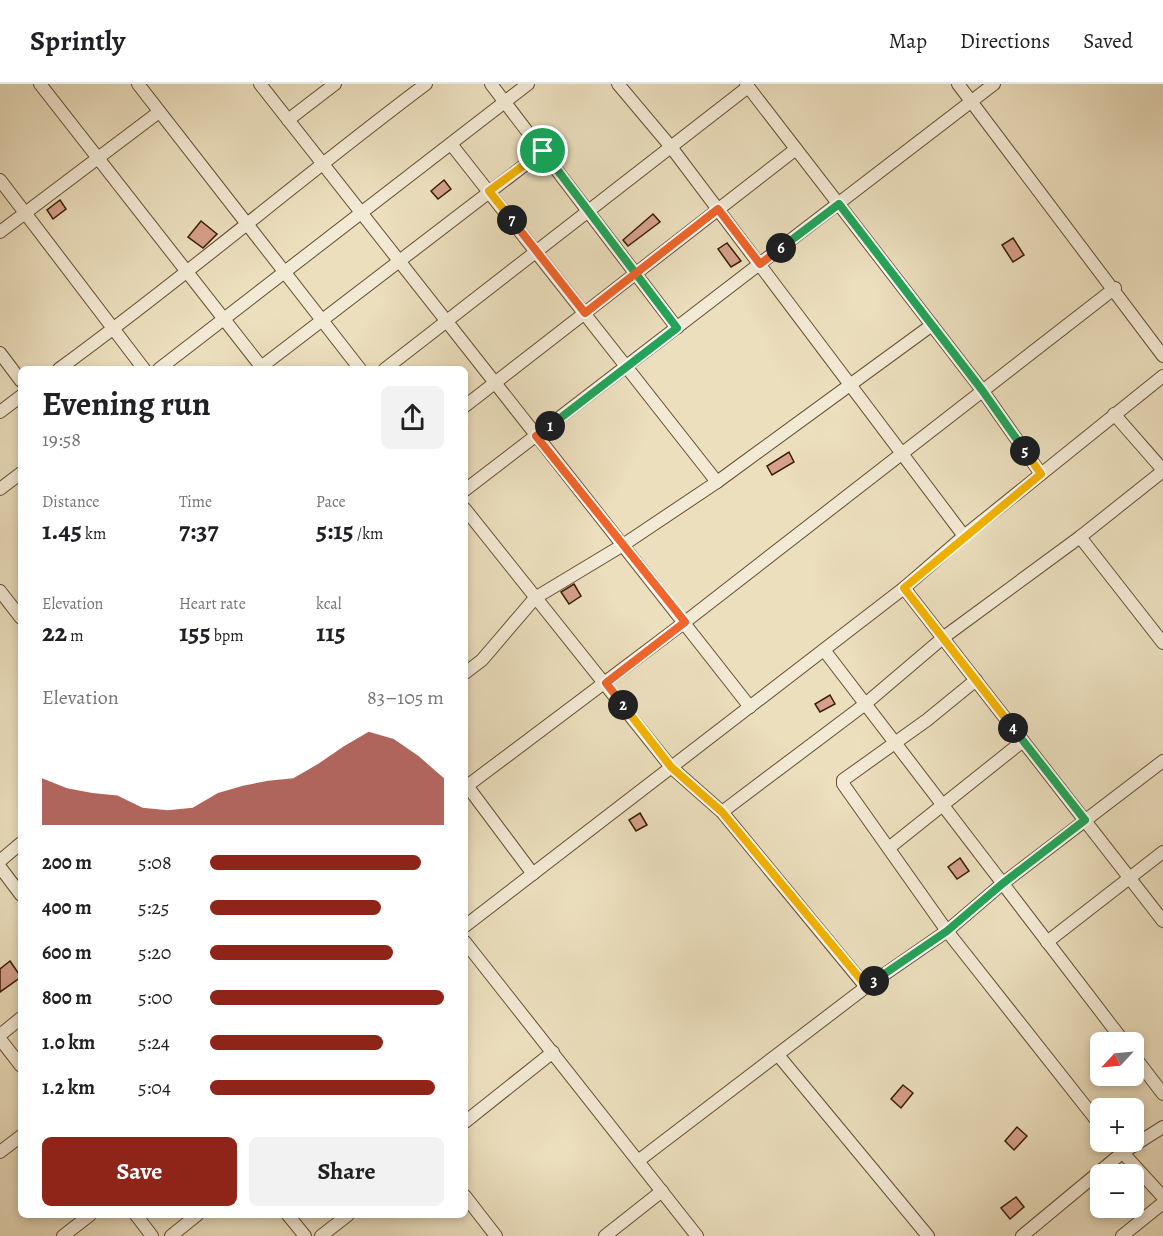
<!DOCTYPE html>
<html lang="en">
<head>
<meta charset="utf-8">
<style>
	:root { --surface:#fff; --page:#f2f2f2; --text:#202124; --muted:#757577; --line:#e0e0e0; --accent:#8f2418 }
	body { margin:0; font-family:Alegreya,serif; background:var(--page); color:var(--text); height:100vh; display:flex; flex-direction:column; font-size:22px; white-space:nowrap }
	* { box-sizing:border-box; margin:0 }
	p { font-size:20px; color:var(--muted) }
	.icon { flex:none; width:33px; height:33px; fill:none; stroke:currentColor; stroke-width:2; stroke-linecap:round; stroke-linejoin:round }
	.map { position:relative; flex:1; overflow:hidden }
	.sheet { position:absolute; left:18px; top:282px; width:450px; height:852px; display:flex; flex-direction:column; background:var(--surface); border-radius:9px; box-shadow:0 3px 9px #0003 }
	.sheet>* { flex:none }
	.needle { width:39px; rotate:244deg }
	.controls { position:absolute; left:1090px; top:948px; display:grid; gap:12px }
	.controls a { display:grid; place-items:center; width:54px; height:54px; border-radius:9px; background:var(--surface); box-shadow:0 3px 9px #0003; font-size:30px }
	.pin { position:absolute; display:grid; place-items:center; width:51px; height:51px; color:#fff; margin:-26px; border:3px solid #fff; border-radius:50%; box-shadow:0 2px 6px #0007 }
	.km { position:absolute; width:30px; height:30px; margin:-15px; border-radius:50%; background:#222; color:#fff; font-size:16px; line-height:30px; text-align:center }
	.round { display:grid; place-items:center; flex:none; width:63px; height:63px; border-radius:9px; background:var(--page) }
	.headline { display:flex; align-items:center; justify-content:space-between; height:102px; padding:0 24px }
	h1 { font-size:33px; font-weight:600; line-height:45px }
	.metrics { display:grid; grid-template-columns:repeat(3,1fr); gap:9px; height:102px; padding:6px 24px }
	.metrics div { display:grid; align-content:center }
	.metrics b { font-size:26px; font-weight:600 }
	.metrics small { font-size:16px; font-weight:400 }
	.metrics p { font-size:16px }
	.chart { height:168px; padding:12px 24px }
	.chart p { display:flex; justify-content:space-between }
	.chart svg { width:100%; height:108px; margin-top:6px; fill:var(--accent); opacity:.7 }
	.cta { display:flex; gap:12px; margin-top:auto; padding:12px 24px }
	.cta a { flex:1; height:69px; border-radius:9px; background:var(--accent); color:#fff; font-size:24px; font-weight:600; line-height:69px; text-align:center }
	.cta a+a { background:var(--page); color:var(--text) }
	ul { padding:0 24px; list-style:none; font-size:20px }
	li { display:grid; grid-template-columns:96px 72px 1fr; align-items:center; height:45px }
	li i { height:15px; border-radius:8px; background:var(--accent) }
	header { display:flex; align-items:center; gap:36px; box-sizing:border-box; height:84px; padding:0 30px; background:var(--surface); border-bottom:2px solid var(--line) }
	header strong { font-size:28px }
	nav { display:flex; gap:33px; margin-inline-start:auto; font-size:21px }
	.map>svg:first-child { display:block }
</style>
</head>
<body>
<header>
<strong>Sprintly</strong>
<nav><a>Map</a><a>Directions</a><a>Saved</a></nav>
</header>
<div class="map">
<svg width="1163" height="1152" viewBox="0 0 1163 1152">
	<rect width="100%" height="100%" fill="#ecdfbe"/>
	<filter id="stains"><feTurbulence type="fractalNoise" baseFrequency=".00333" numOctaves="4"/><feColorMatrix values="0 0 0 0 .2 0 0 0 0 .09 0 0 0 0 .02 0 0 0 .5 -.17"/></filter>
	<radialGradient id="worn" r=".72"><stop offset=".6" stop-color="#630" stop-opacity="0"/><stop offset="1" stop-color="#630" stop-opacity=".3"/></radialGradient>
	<g fill="#d6a08a" stroke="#381e00" stroke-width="1.5">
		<path d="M 444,96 L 451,105 L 438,115 L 431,107 Z"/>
		<path d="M 60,116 L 66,125 L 53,135 L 47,126 Z"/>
		<path d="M 653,130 L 660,138 L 628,162 L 623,156 Z"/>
		<path d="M 201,137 L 217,150 L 203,164 L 188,153 Z"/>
		<path d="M 1013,154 L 1024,171 L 1013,178 L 1002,161 Z"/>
		<path d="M 727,159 L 741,177 L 731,183 L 718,165 Z"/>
		<path d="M 789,368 L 794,378 L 772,391 L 767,382 Z"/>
		<path d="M 574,500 L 581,512 L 569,520 L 561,508 Z"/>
		<path d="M 830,611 L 835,620 L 820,628 L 815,620 Z"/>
		<path d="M 640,729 L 647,741 L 636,747 L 629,736 Z"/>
		<path d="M 960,774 L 969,787 L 957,795 L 948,783 Z"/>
		<path d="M 10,877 L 21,893 L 0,908 L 0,885 Z"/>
		<path d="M 903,1001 L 913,1009 L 901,1024 L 891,1015 Z"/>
		<path d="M 1017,1043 L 1027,1052 L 1014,1066 L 1005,1057 Z"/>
		<path d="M 1016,1113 L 1024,1123 L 1010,1135 L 1001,1124 Z"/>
	</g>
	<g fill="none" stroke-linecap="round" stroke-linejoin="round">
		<defs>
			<g id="minor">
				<path d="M 40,0 L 263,285"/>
				<path d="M 138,0 L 360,285"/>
				<path d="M 260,0 L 750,623"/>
				<path d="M 491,0 L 677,244"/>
				<path d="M 618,0 L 671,63 L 964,452"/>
				<path d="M 746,0 L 982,306 L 1041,390"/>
				<path d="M 958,0 L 1163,272"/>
				<path d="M 288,36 L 335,0"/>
				<path d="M 451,60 L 717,398"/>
				<path d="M 0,96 L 144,285"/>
				<path d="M 0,148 L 159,28"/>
				<path d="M 0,269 L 21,297"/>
				<path d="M 261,283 L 543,67"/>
				<path d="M 59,285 C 184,194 302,93 426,0"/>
				<path d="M 159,285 L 528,0"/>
				<path d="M 385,285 L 748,3"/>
				<path d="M 465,322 L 796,65"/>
				<path d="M 0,328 L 21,312"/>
				<path d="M 1114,330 L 1163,386"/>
				<path d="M 0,405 L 21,389"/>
				<path d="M 465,406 L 994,0"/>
				<path d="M 465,425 L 671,683 L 722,728 L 866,903"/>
				<path d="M 1080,453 L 1163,559"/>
				<path d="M 904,504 L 1163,837"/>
				<path d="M 0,507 L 21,534"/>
				<path d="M 824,566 L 1124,958"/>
				<path d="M 465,589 L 482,576 L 535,514 L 623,461 L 717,398 L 932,241"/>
				<path d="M 976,596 L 927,636 L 843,696 L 843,700 L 947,847 L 1101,1042"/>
				<path d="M 465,699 L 533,790"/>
				<path d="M 467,702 L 685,538 L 1115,204"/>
				<path d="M 722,728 L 864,621 L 944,553 L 1080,453 L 1163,387"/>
				<path d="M 890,763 L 1023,657"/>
				<path d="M 0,777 L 21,759"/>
				<path d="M 0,783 L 21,811"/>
				<path d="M 465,842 L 904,504 L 964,452 L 1163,292"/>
				<path d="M 465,858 L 697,1152"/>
				<path d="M 1047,858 L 1163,768"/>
				<path d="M 0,951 L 21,934"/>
				<path d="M 0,955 L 21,982"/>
				<path d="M 778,971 L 928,1152"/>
				<path d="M 1134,972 L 1163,1010"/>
				<path d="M 465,1038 L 553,968"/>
				<path d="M 1113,1058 L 1163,1113"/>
				<path d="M 0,1068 L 21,1052"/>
				<path d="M 638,1077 L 866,903 L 947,847 L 1002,800 L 1163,677"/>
				<path d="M 465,1112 L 496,1152"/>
				<path d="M 136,1131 L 152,1152"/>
				<path d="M 288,1131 L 305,1152"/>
				<path d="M 63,1152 L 90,1131"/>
				<path d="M 171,1152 L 197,1131"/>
				<path d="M 321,1152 L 348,1131"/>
				<path d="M 605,1152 L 662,1107"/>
				<path d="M 1022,1152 L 1122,1069 L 1163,1043"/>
				<path d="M 1122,1152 L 1163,1119"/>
			</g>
		</defs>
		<use href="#minor" stroke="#654e30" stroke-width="14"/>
		<use href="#minor" stroke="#f3ead5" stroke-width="12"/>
	</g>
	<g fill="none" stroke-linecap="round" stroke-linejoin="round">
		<defs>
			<path id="split-1" d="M 543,67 L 677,244 L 550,342"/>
			<path id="split-2" d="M 550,342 L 536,352 L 685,538 L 606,599 L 623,621"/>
			<path id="split-3" d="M 623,621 L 671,683 L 722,728 L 867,903 L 874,897"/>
			<path id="split-4" d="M 874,897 L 947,847 L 1002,800 L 1085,736 L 1013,644"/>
			<path id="split-5" d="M 1013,644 L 904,504 L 1041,390 L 1025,367"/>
			<path id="split-6" d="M 781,164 L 839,120 L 982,306 L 1025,367"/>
			<path id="split-7" d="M 512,136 L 585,229 L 718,125 L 760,180 L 781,164"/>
			<path id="split-8" d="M 512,136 L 489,107 L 543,67"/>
		</defs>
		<use href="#split-1" stroke="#fff" stroke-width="12"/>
		<use href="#split-2" stroke="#fff" stroke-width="12"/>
		<use href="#split-3" stroke="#fff" stroke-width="12"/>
		<use href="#split-4" stroke="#fff" stroke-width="12"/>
		<use href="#split-5" stroke="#fff" stroke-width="12"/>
		<use href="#split-6" stroke="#fff" stroke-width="12"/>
		<use href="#split-7" stroke="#fff" stroke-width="12"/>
		<use href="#split-8" stroke="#fff" stroke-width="12"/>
		<use href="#split-1" stroke="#22a559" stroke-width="8"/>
		<use href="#split-2" stroke="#f0652b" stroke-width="8"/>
		<use href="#split-3" stroke="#f5b400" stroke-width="8"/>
		<use href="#split-4" stroke="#22a559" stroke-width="8"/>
		<use href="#split-5" stroke="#f5b400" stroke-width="8"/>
		<use href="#split-6" stroke="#22a559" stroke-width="8"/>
		<use href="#split-7" stroke="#f0652b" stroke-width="8"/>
		<use href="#split-8" stroke="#f5b400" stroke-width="8"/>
	</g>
	<rect width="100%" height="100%" filter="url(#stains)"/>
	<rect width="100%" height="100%" fill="url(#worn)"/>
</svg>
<div class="controls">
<a><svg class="needle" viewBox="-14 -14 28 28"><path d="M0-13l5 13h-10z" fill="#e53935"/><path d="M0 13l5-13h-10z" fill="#757577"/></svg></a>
<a>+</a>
<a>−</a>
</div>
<div class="pin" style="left:543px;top:67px;background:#1e9e55"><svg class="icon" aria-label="arrive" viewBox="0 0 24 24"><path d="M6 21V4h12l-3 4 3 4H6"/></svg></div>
<b class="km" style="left:550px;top:342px">1</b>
<b class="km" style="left:623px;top:621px">2</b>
<b class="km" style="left:874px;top:897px">3</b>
<b class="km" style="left:1013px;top:644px">4</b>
<b class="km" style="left:1025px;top:367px">5</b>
<b class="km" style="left:781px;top:164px">6</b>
<b class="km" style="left:512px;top:136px">7</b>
<section class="sheet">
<div class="headline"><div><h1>Evening run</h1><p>19:58</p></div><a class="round"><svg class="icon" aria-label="share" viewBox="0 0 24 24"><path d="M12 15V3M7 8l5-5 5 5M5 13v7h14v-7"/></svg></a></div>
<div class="metrics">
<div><p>Distance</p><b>1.45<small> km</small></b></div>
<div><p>Time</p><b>7:37</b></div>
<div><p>Pace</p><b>5:15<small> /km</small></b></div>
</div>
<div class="metrics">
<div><p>Elevation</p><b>22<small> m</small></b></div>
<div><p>Heart rate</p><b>155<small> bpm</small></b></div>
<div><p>kcal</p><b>115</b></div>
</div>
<div class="chart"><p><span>Elevation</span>83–105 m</p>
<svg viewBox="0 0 160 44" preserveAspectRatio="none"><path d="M0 44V25L10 29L20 31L30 32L40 37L50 38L60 37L70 31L80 28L90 26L100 25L110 19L120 12L130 6L140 9L150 16L160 25V44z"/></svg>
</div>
<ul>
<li><b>200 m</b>5:08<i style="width:90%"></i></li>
<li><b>400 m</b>5:25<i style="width:73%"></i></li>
<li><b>600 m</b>5:20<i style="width:78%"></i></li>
<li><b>800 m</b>5:00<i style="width:100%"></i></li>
<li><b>1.0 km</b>5:24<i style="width:74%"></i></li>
<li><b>1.2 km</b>5:04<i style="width:96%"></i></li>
</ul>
<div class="cta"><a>Save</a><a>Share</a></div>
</section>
</div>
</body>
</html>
